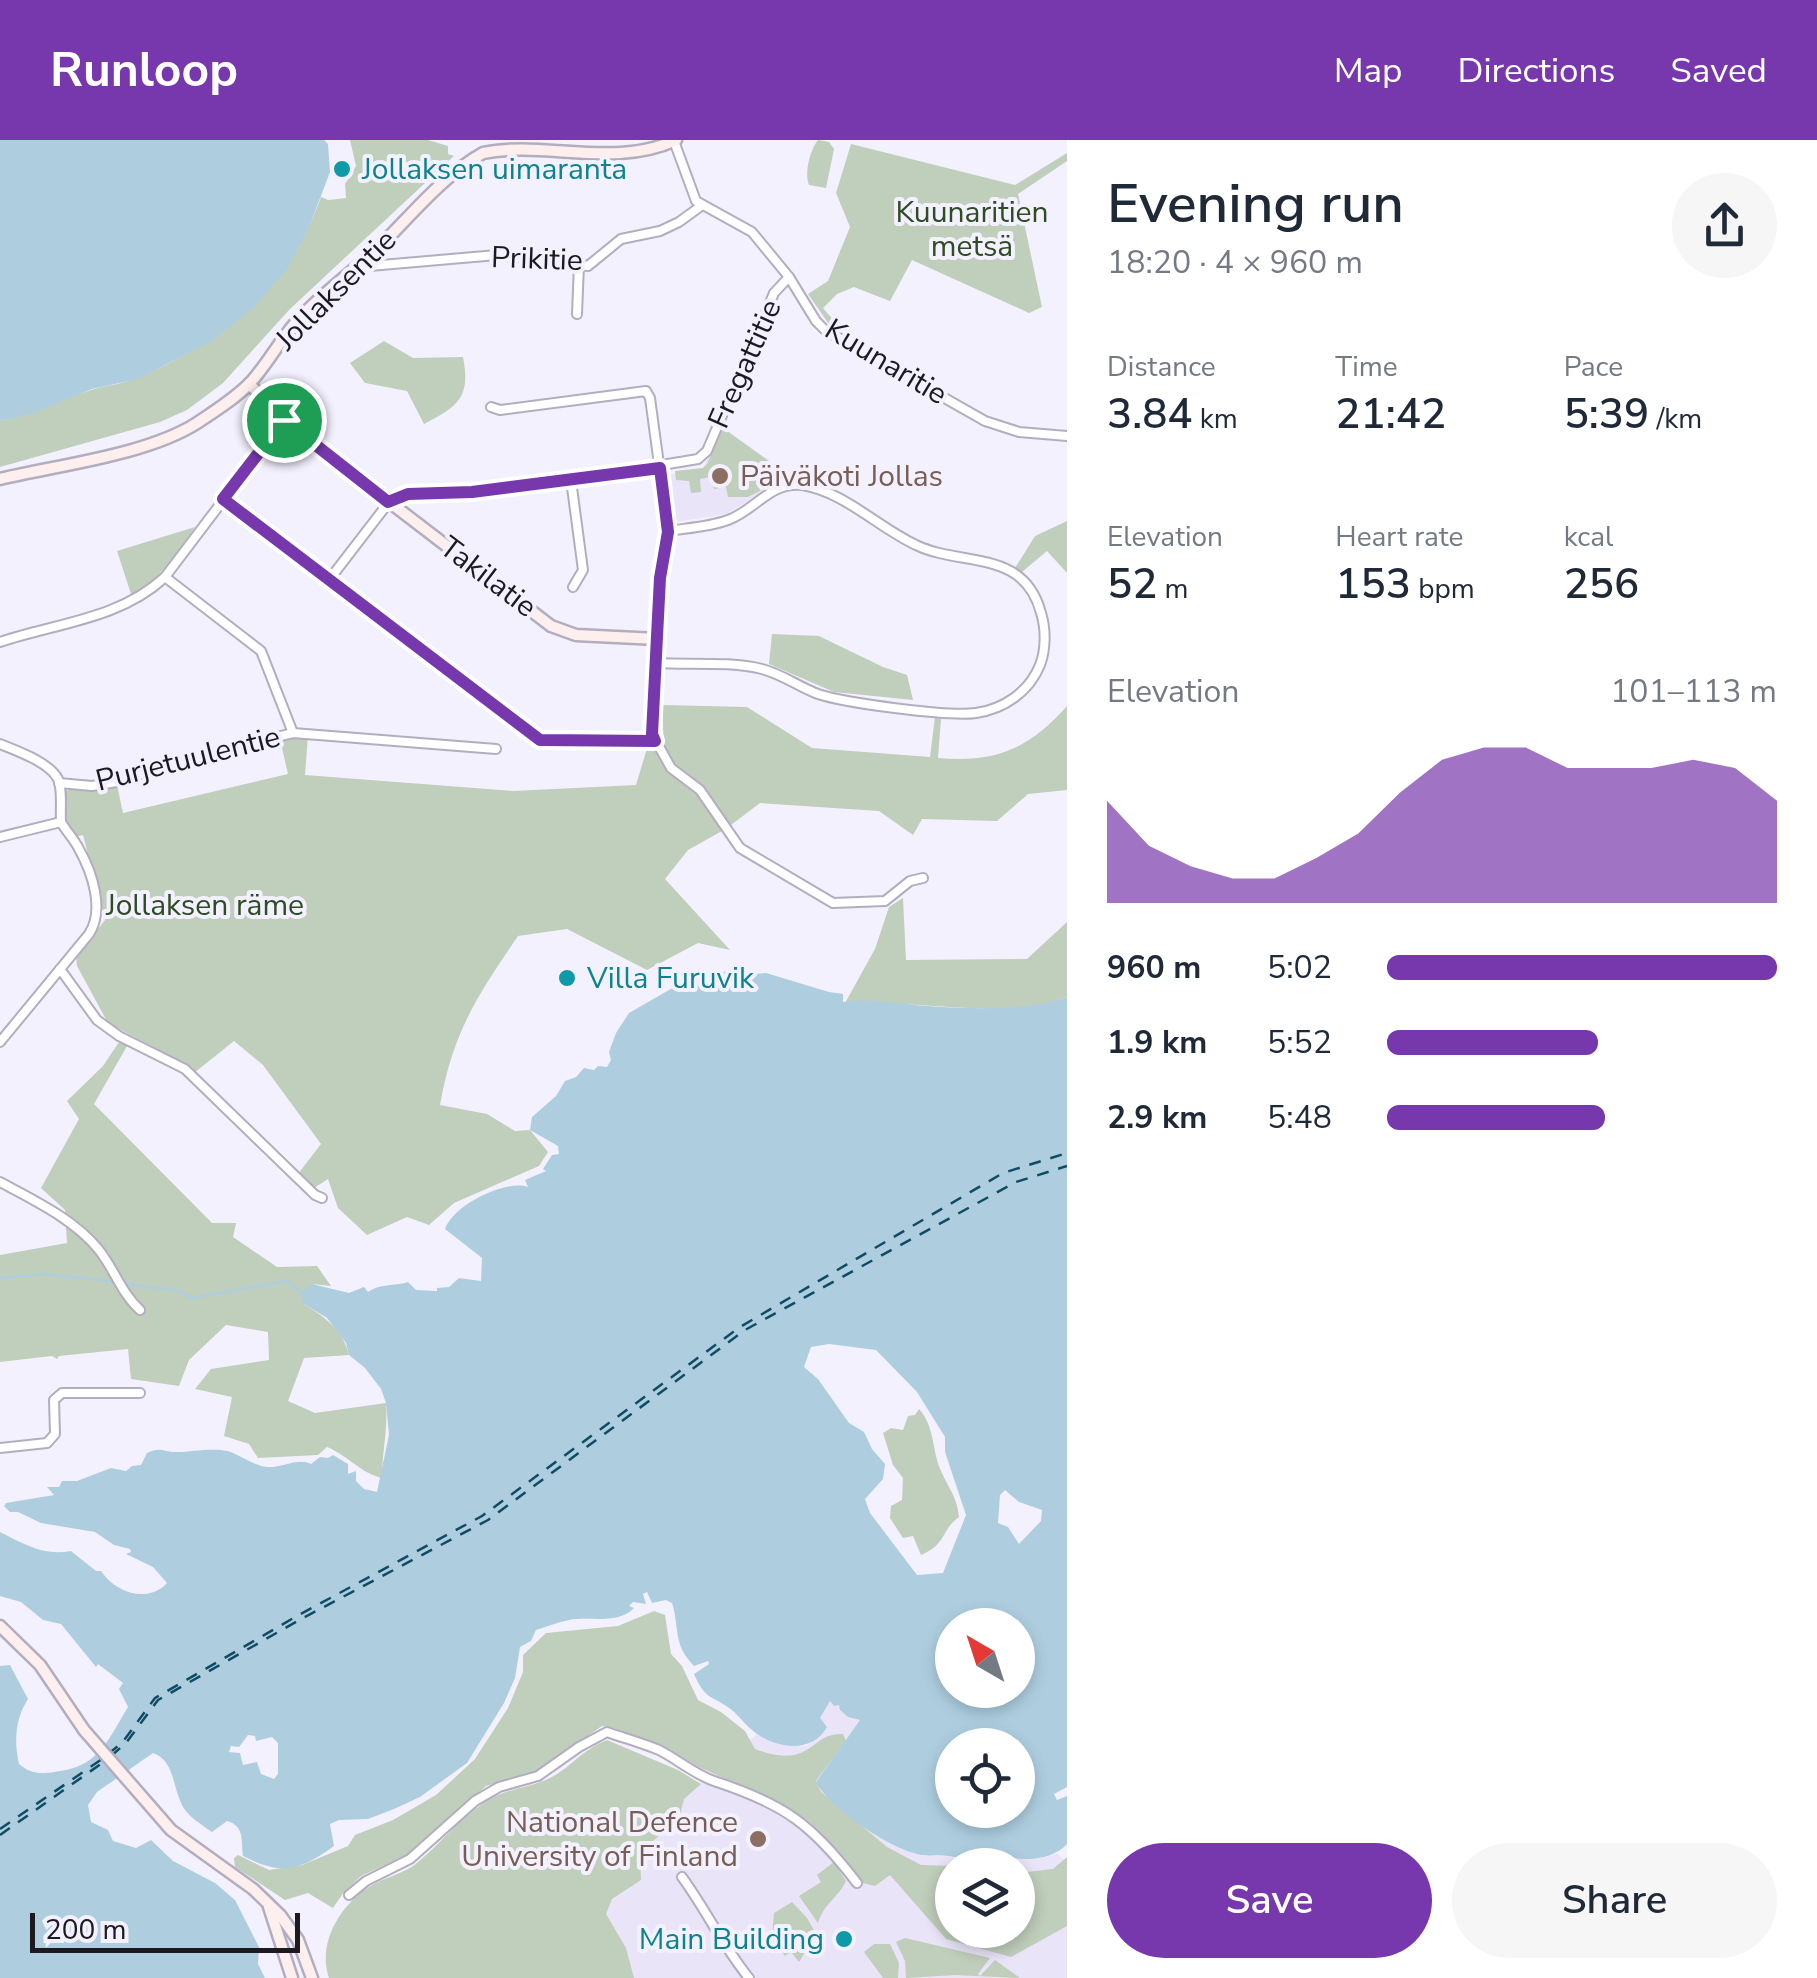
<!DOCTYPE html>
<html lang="en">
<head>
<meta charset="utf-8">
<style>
	:root { --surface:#fff; --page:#f6f6f7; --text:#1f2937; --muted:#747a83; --accent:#7838ad }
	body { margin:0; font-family:"Nunito Sans",sans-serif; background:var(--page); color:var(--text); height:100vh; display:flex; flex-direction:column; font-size:38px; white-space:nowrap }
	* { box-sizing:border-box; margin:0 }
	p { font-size:32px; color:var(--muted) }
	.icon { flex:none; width:55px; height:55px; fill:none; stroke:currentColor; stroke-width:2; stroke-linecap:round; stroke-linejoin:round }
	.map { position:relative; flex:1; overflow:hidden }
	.panel { display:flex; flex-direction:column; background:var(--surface); width:750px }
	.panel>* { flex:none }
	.needle { width:65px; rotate:321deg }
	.fabs { position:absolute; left:935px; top:1468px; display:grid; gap:20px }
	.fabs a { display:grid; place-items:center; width:100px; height:100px; border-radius:50%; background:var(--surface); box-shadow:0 5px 15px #0003; font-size:50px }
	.scale { position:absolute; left:30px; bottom:25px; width:270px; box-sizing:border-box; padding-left:10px; border:5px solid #1c1a20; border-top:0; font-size:28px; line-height:35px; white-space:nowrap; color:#1c1a20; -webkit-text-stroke:8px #f4f1ff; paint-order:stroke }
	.pin { position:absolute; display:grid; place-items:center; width:85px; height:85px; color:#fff; margin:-42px; border:5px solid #fff; border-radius:50%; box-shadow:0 2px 10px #0007 }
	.round { display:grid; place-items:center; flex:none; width:105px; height:105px; border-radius:52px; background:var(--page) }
	.head { display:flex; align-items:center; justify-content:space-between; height:170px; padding:0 40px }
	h1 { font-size:55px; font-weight:600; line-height:75px }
	.figures { display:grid; grid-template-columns:repeat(3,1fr); gap:15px; height:170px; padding:10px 40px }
	.figures div { display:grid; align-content:center }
	.figures b { font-size:42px; font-weight:600 }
	.figures small { font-size:28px; font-weight:400 }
	.figures p { font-size:28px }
	.chart { height:280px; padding:20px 40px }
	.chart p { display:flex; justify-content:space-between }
	.chart svg { width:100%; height:180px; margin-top:10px; fill:var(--accent); opacity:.7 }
	.button { display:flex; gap:20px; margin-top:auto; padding:20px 40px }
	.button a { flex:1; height:115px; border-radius:60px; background:var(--accent); color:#fff; font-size:40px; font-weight:600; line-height:115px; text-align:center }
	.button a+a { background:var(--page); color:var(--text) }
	ul { padding:0 40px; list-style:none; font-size:32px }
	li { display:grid; grid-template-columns:160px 120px 1fr; align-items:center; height:75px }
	li i { height:25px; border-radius:12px; background:var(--accent) }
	header { display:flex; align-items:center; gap:60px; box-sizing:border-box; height:140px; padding:0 50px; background:var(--accent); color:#fff }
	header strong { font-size:48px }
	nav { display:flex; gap:55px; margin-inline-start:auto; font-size:35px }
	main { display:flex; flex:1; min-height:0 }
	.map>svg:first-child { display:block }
</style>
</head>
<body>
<header>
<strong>Runloop</strong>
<nav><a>Map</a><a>Directions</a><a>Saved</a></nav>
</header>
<main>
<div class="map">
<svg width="1067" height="1838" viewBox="0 0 1067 1838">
	<rect width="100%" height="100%" fill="#f4f1ff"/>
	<g fill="#e9e4f8">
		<path d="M 723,288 L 769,321 L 775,343 L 727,374 L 675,382 L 672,380 L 667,335 L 703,328 Z"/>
		<path d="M 830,1560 L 860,1580 L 816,1641 L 875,1695 L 914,1714 L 947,1716 L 974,1725 L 952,1725 L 952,1790 L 1018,1790 L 1018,1725 L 994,1725 L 993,1715 L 1040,1718 L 1058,1714 L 1067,1722 L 1067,1838 L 566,1838 L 617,1712 L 757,1594 L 774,1601 L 806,1606 L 822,1596 L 827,1587 L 819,1578 Z"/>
	</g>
	<g fill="#c0cebc">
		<path d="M 350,0 L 428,0 L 448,6 L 448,14 L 454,16 L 290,169 L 223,243 L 187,270 L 160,282 L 0,327 L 0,281 C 31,274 58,261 88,251 C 105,245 124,244 140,237 C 229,197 287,151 321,57 L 328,60 L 346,58 L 345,44 L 356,26 Z"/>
		<path d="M 818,0 L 829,2 L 834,9 L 826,48 L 809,45 C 804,33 810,10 818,0 Z"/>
		<path d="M 851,4 L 1015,45 L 1067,13 L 1067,21 L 1018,54 L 1042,167 L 1029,173 L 912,120 L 890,161 L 854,147 L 837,154 L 823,168 L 834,181 L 831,187 L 808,154 L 828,141 L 850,87 L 836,53 Z"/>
		<path d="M 384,201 L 413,218 L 463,217 C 471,258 458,266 424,284 L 407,251 L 365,243 L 350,223 Z"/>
		<path d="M 723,288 L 769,321 L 753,325 L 760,351 L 748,357 L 728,357 L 726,347 L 714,349 L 713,342 L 722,340 L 721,335 L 700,339 L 701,352 L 691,353 L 689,341 L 676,340 L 675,331 L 703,328 L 707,324 Z"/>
		<path d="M 1067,381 L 1067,433 L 1047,411 L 1022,432 L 1015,428 L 1035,396 Z"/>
		<path d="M 195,387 C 176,414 160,439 132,457 L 117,411 Z"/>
		<path d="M 772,494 L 819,496 L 883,527 L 907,535 L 913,560 L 834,552 L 769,524 Z"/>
		<path d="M 662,565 L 747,567 L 812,608 L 930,617 L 935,577 L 941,579 L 938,618 C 995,623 1029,609 1067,566 L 1067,650 L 1028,654 L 997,681 L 922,679 L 913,695 L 879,671 L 760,663 L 727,688 L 702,646 L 674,626 L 664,606 Z"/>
		<path d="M 279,595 L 308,595 L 305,635 L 513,651 L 636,645 L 648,605 L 658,611 L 667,630 L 697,651 L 722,691 L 688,710 L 665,739 L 730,810 L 698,803 L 647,830 L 567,789 L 518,796 C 477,856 453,892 440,965 L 487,974 L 515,991 L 530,990 L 548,1012 L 539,1026 L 454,1063 L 429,1085 L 407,1077 L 367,1095 L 338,1068 L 328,1039 L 314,1048 L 298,1034 L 321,1004 L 263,925 L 234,901 L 194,933 L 180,921 L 108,883 L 77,826 L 76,817 L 105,780 L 83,695 L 75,697 L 66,681 L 64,653 L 68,650 L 117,645 L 123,673 L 288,634 Z"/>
		<path d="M 903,758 L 906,820 L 1027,819 L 1067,782 L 1067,857 C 1009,881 909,859 845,863 L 875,809 L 889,767 Z"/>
		<path d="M 119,902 L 127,906 L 94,964 L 212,1083 L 236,1083 L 233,1097 L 277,1127 L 317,1126 L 331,1146 L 312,1144 L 304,1164 C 324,1177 343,1189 349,1215 L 304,1218 L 288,1261 L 315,1273 L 386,1263 C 388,1290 382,1312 382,1338 C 362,1334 347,1315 327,1307 L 318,1315 L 258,1318 L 249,1304 L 224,1296 L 232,1257 L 195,1249 L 211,1229 L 269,1220 L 268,1192 L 226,1185 L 189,1220 L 179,1246 L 131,1239 L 128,1209 L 59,1216 L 57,1219 L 52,1216 L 0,1222 L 0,1115 L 67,1103 L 65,1070 L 41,1048 L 79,979 L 67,961 L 103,926 Z"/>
		<path d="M 919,1269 C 935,1286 932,1312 941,1331 C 949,1349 957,1357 959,1377 C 940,1391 948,1403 921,1415 L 913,1396 L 903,1398 L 890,1378 L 891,1366 L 902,1360 L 903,1338 L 893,1325 L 883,1293 L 891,1288 L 903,1290 L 908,1276 L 915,1275 Z"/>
		<path d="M 654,1471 L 665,1475 L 671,1514 L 682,1526 L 698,1560 L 721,1572 L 745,1591 L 755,1609 C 813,1631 809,1592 843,1594 L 846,1601 L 816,1641 L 821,1652 L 887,1707 L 921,1725 L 952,1726 L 952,1790 L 1018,1790 L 1018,1733 L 1053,1729 L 1067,1717 L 1067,1786 L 1011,1817 L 946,1799 L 890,1735 L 875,1746 L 859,1742 L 811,1683 L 784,1665 L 699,1627 L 667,1608 L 614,1588 L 602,1586 L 537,1631 L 486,1646 L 409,1714 L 361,1736 L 344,1752 L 333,1768 L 308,1753 L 285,1760 L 235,1727 L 234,1718 L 238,1715 L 269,1730 L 302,1725 L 348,1706 L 355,1695 L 393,1680 L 436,1655 L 475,1619 L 508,1568 L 523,1532 L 523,1515 L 546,1493 L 618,1486 Z"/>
		<path d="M 607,1600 L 678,1630 L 701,1644 L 684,1659 L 679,1679 L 640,1712 L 641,1740 L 612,1759 L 606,1774 L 626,1808 L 634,1838 L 329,1838 C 317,1804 340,1765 369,1747 C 384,1737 404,1734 417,1723 C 440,1704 460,1678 485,1662 C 508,1647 535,1648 557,1634 C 577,1621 581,1611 607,1600 Z"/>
		<path d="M 834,1722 L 846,1741 C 838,1758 824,1763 818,1783 L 799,1756 L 821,1742 L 817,1735 Z"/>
		<path d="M 792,1762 L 807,1778 L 816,1794 L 799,1822 L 791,1812 L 785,1816 L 772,1798 L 774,1773 Z"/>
		<path d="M 905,1798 L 990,1818 L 978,1834 L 980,1836 L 995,1820 L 1020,1838 L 955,1835 L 906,1838 L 905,1821 L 896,1802 Z"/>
		<path d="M 874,1804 L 890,1804 L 899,1823 L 898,1838 L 883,1838 L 864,1812 Z"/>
	</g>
	<g fill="#aecee0" fill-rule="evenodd">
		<path d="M 0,0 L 324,0 L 328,4 L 330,32 L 308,90 L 287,129 L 254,167 L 212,201 L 138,239 L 92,249 L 31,274 L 0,281 Z"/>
		<path d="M 729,831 L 739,835 L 766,833 L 829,852 L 843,854 L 843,862 C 871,858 900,864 928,866 C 967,869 1031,871 1067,857 L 1067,1647 L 1054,1654 L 1057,1660 L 1067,1656 L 1067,1704 C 1051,1722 1018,1722 996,1713 L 993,1715 L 994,1725 C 975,1725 965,1718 948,1716 C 938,1714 927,1717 917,1714 C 888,1707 829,1668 816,1642 L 860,1580 L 848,1577 L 840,1570 L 839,1565 L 834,1566 L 830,1561 L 820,1578 L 827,1587 C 813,1613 779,1609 757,1594 C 748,1588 741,1578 733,1571 C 712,1554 706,1562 694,1534 L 709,1524 L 708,1521 L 694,1526 C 672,1503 680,1488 672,1463 L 666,1460 L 652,1463 L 647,1452 L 643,1454 L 646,1464 L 633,1462 L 629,1466 L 634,1468 C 618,1485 590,1476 569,1480 C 558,1482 546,1487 536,1490 L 531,1501 L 520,1507 L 515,1538 L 504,1563 L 467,1623 L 420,1657 L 394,1669 L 368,1679 L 339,1680 L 330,1684 L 334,1706 C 299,1731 282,1736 243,1716 C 241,1701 245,1686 227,1681 L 212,1692 C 202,1685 192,1679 185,1670 C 172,1651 176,1621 153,1613 L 97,1652 L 88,1665 L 91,1682 L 108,1690 L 113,1701 L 136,1708 L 151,1700 L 173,1721 L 215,1743 L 235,1760 L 259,1807 L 258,1824 L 265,1838 L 0,1838 L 0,1526 L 10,1525 L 28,1559 C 15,1579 14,1601 19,1624 C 31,1634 40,1634 54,1632 C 99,1627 106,1603 128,1567 L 119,1549 L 123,1543 L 98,1524 L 96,1527 L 61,1484 L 43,1480 L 21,1462 L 0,1456 L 0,1392 C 24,1404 43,1416 71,1411 L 96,1431 L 101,1431 C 116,1454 149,1463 167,1443 L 153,1427 L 126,1414 L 131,1412 L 130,1409 L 114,1405 L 95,1392 L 41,1383 L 18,1372 L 10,1372 L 4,1366 L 6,1363 L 54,1355 L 47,1347 L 59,1347 L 62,1341 L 77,1341 L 111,1328 L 126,1331 L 132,1326 L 141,1325 L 147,1313 C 161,1306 165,1313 178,1312 C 192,1312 215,1307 231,1312 C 243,1317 255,1326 267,1327 C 282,1328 298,1317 311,1324 L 320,1317 L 328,1318 L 333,1315 L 348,1324 L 348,1334 L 356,1331 L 356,1341 L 364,1349 L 377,1352 L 389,1295 L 386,1263 L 381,1249 L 365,1228 L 349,1215 L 346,1203 L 327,1178 L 304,1164 L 301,1152 L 312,1144 L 349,1153 L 364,1147 L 368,1152 C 381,1143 397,1146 408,1142 L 416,1150 L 437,1151 L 437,1148 L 449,1147 L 459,1138 L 481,1141 L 482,1118 L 445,1089 C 453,1065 506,1039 528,1047 L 525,1040 L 546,1031 L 543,1029 L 552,1015 L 559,1014 L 558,1006 L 530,990 L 532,977 L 556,956 L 565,941 L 576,937 L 584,928 L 594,930 L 598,926 L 607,927 L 611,920 L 609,912 L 616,893 L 629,873 L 695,835 ZM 829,1204 L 876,1210 L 917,1252 L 945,1297 L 945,1312 L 966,1375 L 943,1433 L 917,1435 L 870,1373 L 865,1359 L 883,1339 L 885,1324 L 872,1309 L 864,1292 L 849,1283 L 818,1239 L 804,1227 L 811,1207 ZM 1005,1350 L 1019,1362 L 1042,1370 L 1041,1381 L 1019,1404 L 1008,1387 L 998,1383 L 1000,1355 ZM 952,1485 L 1018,1485 L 1018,1550 L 952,1550 ZM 248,1595 L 255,1596 L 256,1601 L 272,1597 L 278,1603 L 278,1634 L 274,1639 L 261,1634 L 257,1622 L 243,1625 L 240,1613 L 229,1612 L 231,1606 L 239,1607 ZM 952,1605 L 1018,1605 L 1018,1670 L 952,1670 Z"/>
	</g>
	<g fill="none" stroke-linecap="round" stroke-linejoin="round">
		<g stroke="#aecee0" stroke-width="2.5">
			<path d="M 0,1138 L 43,1134 L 110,1141"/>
			<path d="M 126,1144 L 179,1151 L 192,1158 L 287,1141 L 301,1152"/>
		</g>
		<g stroke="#104b64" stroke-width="2.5" stroke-dasharray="12 10" stroke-linecap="butt">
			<path d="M 108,1614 L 122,1603 L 155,1558 L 297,1476 L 482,1376 L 740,1187 L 1003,1033 L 1067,1013"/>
			<path d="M 111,1616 L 126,1603 L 158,1560 L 303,1478 L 488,1380 L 745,1190 L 1016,1042 L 1067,1026"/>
			<path d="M 0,1689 L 102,1619"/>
			<path d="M 0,1695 L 105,1621"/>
		</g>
		<defs>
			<g id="street">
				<path d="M 674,1 L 696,61 L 752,92 L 789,137 L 816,181 L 825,190 L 985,281 L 1019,292 L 1067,296"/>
				<path d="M 358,127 L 497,115 L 588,126 L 621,99 L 660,91 L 679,82 L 701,66"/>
				<path d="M 577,174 L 579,125"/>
				<path d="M 491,267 L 500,270 L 646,251 L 650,258 L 668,391 L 659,438 L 652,594 L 671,628 L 700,650 L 740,708 L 833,763 L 885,761 L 910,741 L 923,738"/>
				<path d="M 571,340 L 583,430 L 573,447"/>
				<path d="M 223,359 L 539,600 L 655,601"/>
				<path d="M 165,437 L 261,511 L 293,593"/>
				<path d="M 329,440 L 389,362 L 408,354 L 472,351 L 571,340 L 698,319 L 707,311 L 774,153 L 789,137"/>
				<path d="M 0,502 C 57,483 120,479 165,437 L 284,280"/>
				<path d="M 656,523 C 690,525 730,521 762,529 C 782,534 799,547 818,554 C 845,563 949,577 976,573 C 1004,569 1029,552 1040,525 C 1046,509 1046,489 1041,473 C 1024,408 961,427 916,405 C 879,388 843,351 802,345 C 771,341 754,371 728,380 C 709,387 687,388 668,391"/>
				<path d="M 0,604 C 17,611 49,622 58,639 C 63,650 60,669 61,682"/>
				<path d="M 59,643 L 92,646 L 116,642 L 187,619 L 293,593 L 496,609"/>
				<path d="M 0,697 L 61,682"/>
				<path d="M 60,829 L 97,880 L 119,896 L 185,929 L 315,1055 L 322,1058"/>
				<path d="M 0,902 L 89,794 C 105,770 92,732 79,709 C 74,699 66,691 61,682"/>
				<path d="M 0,1042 C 34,1060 75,1080 99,1110 C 114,1129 122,1154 140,1170"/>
				<path d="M 0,1308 L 47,1303 L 55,1294 L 54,1260 L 62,1253 L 140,1253"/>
				<path d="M 682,1737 C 706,1770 723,1806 749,1838"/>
				<path d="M 349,1755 L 366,1741 L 410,1719 L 475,1661 L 499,1647 L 538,1636 L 579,1607 L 607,1592 C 624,1598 642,1603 659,1610 C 677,1619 694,1634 714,1641 C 784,1664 812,1684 857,1743"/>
			</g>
			<g id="secondary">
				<path d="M 249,244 L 298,292 L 551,486 L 576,495 L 657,499"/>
				<path d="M 0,339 C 58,325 147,315 197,283 C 215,271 236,258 251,242 C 268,223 280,200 297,181 C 320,155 350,134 376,110 C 409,78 442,36 483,13 C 544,0 613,29 676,0"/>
				<path d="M 0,1486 L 40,1525 L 84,1590 L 171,1690 L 253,1749 L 280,1775 L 298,1800 L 312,1838"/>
				<path d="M 269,1767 L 292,1838"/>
			</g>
		</defs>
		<use href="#street" stroke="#b3aebf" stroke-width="12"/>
		<use href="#secondary" stroke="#b3aebf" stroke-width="15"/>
		<use href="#street" stroke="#fff" stroke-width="8"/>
		<use href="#secondary" stroke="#fdefed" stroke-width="10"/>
	</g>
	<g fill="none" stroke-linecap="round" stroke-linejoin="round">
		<defs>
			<path id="route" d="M 284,280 L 388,362 L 408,354 L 472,352 L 660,328 L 668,392 L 660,438 L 652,594 L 655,601 L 540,600 L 223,359 Z"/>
		</defs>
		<use href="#route" stroke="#fff" stroke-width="20"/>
		<use href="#route" stroke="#7838ad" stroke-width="12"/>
	</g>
	<g fill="#0f9aa8" stroke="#f4f1ff" stroke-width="4">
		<circle cx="342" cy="29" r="10"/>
		<circle cx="567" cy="838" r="10"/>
		<circle cx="844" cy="1799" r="10"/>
	</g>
	<g fill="#8d6e63" stroke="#f4f1ff" stroke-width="4">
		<circle cx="720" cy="336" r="10"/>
		<circle cx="758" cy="1699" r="10"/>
	</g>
	<g text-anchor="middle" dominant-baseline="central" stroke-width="8" stroke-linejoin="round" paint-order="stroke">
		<g font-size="30" fill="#0d838f" stroke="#f4f1ff" text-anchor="start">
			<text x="362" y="29">Jollaksen uimaranta</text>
			<text x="587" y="838">Villa Furuvik</text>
			<text x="824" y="1799" text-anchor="end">Main Building</text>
		</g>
		<g font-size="30" fill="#2f4c24" stroke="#f4f1ff">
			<text x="972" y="72">Kuunaritien<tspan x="972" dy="34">metsä</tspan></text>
			<text x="205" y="765">Jollaksen räme</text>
		</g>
		<g font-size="30" fill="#1c1a20" stroke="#f4f1ff">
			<text transform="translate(537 119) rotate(2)">Prikitie</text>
			<text transform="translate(336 150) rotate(-45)">Jollaksentie</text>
			<text transform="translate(886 222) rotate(31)">Kuunaritie</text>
			<text transform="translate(745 224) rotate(-66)">Fregattitie</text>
			<text transform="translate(488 437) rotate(37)">Takilatie</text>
			<text transform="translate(188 619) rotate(-14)">Purjetuulentie</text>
		</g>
		<g font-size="30" fill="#785e54" stroke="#f4f1ff" text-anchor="start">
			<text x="740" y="336">Päiväkoti Jollas</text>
			<text x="738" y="1682" text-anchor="end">National Defence<tspan x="738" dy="34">University of Finland</tspan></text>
		</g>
	</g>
</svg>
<div class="fabs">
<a><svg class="needle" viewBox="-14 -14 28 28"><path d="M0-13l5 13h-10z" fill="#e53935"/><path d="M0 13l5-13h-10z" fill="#747a83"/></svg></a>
<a><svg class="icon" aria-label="locate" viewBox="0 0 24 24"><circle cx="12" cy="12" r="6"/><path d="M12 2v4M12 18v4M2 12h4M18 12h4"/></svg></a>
<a><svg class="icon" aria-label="layers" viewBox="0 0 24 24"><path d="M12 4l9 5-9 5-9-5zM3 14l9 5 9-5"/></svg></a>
</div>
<div class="scale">200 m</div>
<div class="pin" style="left:284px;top:280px;background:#1e9e55"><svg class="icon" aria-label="arrive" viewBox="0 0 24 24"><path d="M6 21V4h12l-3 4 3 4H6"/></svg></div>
</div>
<section class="panel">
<div class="head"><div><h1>Evening run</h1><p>18:20 · 4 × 960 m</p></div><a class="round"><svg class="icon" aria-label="share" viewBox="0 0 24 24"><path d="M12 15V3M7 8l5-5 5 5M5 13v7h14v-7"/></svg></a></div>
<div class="figures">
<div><p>Distance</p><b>3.84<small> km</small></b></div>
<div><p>Time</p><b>21:42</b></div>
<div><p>Pace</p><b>5:39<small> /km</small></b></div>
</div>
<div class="figures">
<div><p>Elevation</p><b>52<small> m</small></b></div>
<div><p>Heart rate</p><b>153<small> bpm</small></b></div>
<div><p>kcal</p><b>256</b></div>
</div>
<div class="chart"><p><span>Elevation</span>101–113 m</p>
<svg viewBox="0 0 160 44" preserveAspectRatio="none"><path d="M0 44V19L10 30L20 35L30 38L40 38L50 33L60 27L70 17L80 9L90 6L100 6L110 11L120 11L130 11L140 9L150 11L160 19V44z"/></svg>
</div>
<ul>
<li><b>960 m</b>5:02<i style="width:100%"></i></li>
<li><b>1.9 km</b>5:52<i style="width:54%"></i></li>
<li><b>2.9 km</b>5:48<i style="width:56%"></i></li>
</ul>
<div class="button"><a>Save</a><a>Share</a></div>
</section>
</main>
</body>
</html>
